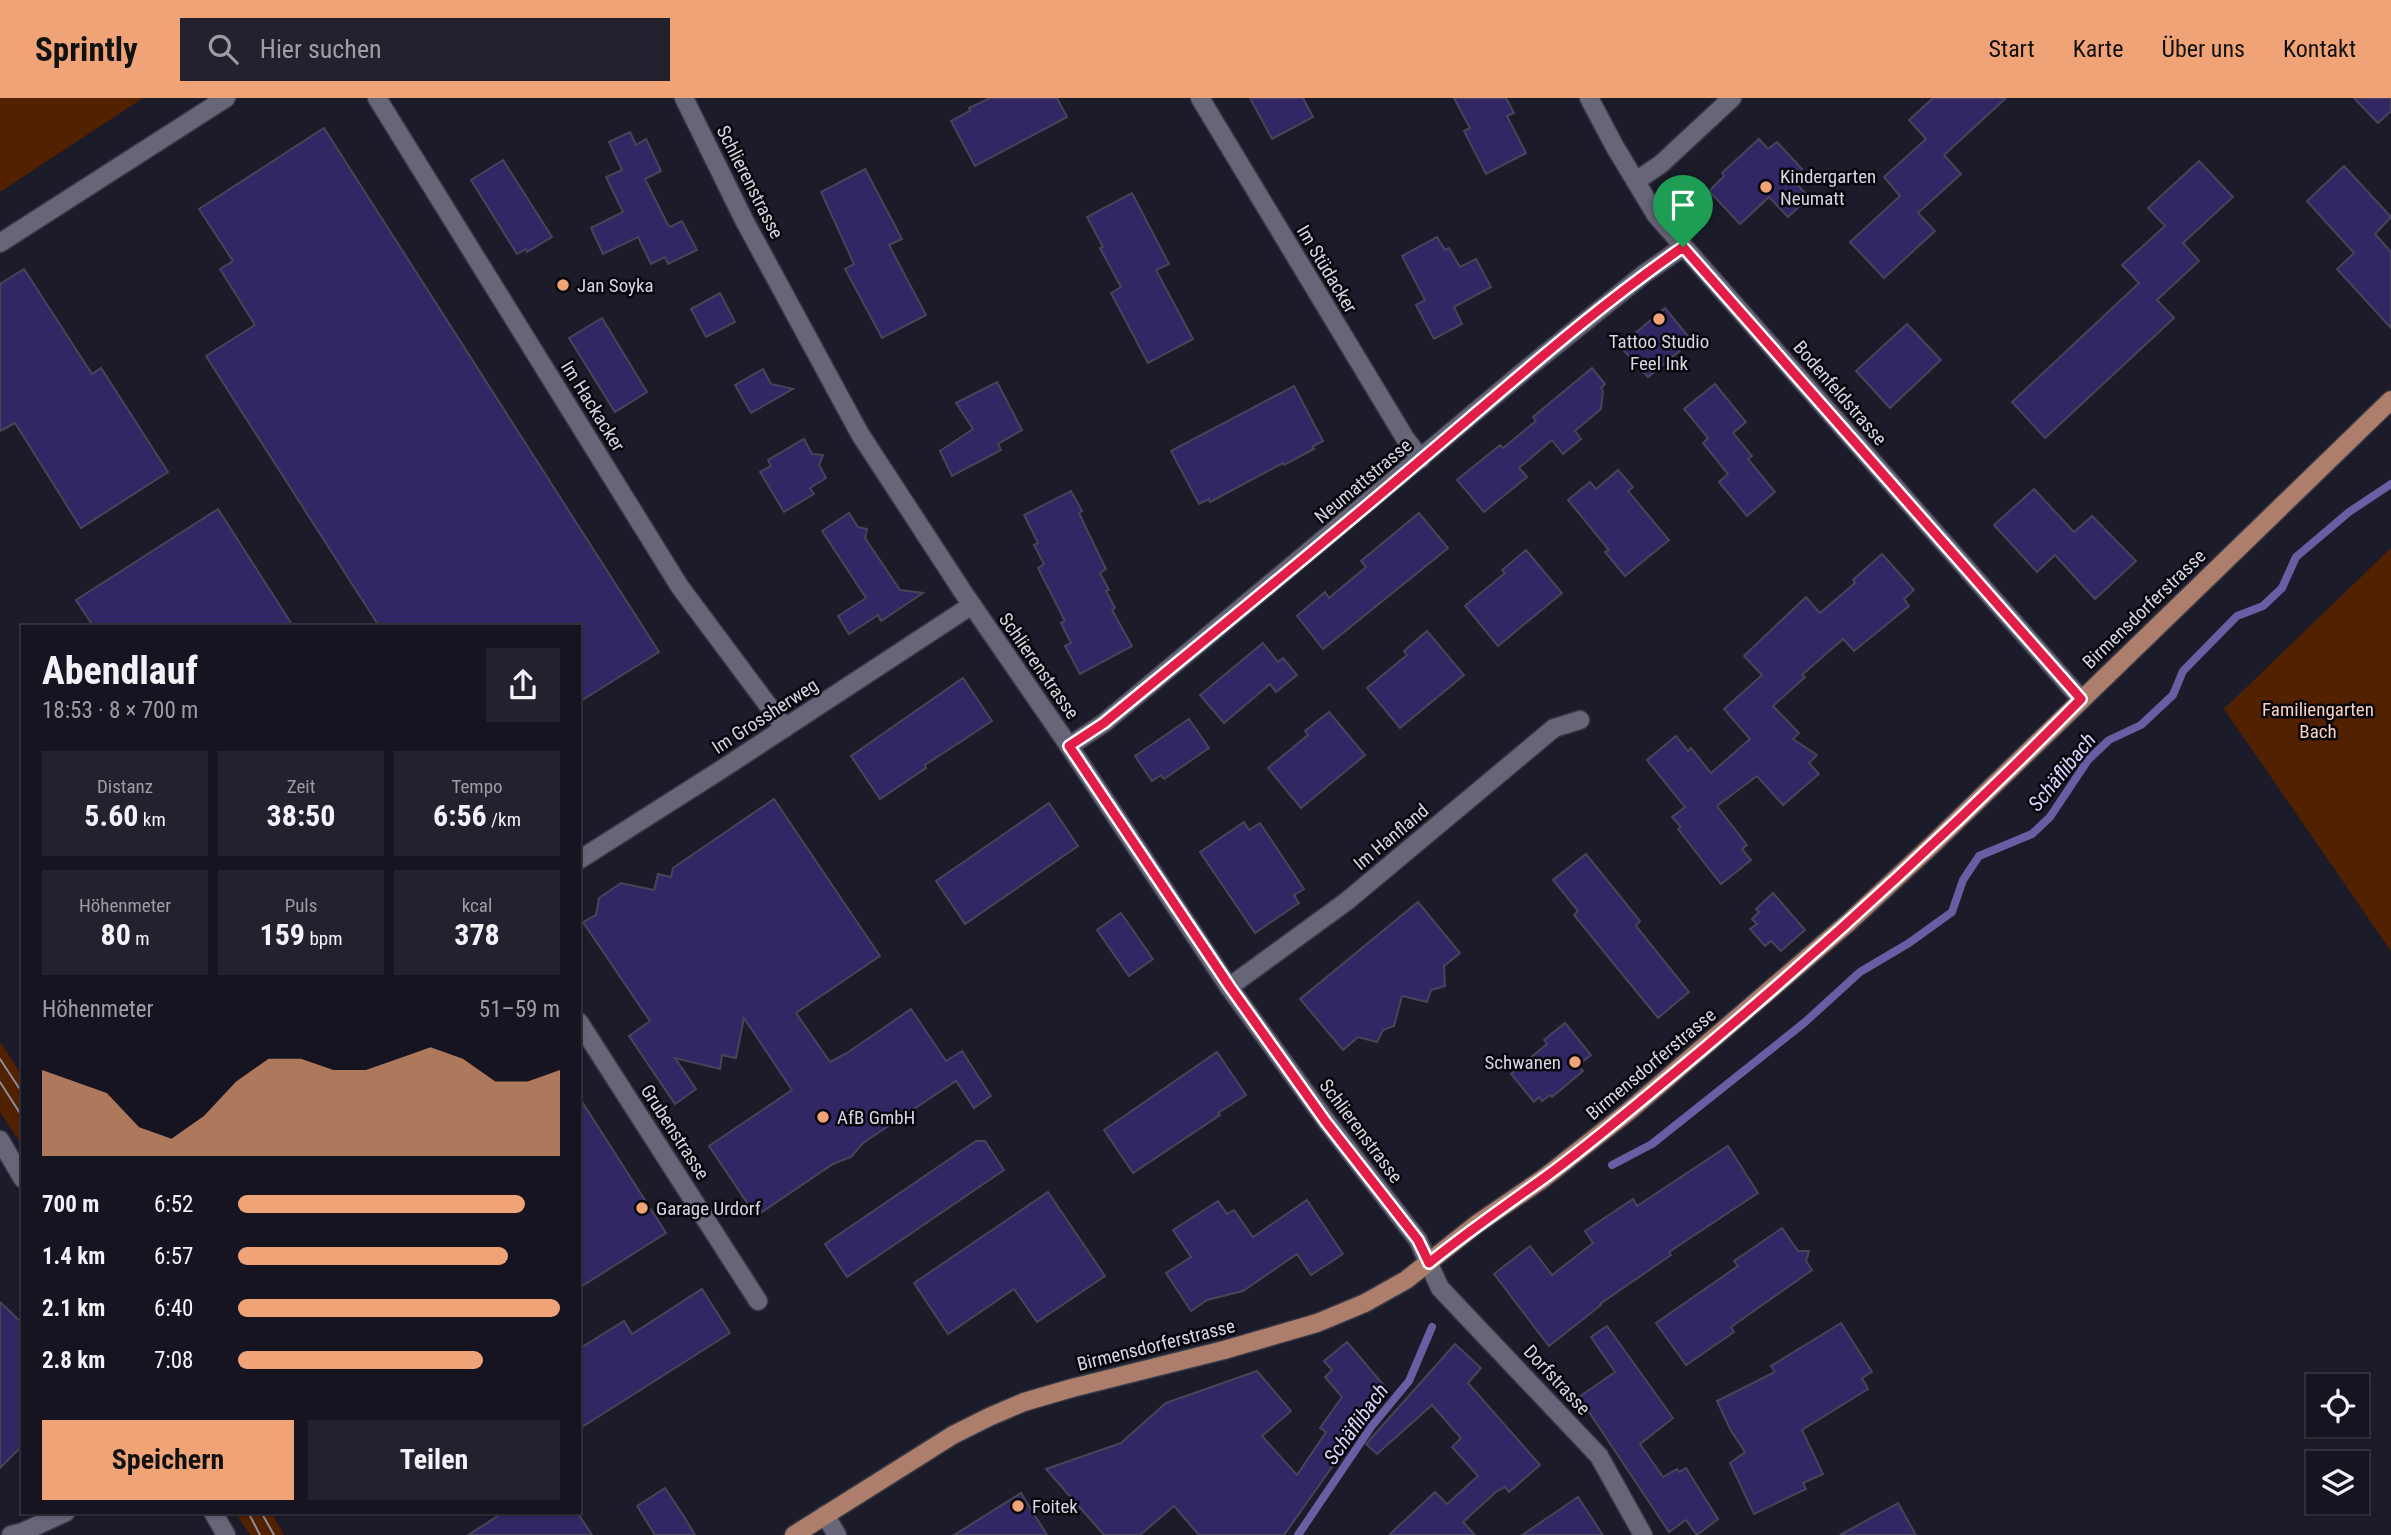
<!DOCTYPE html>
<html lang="de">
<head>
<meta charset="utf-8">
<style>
	:root { --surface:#151420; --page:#22212d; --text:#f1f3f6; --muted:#9d9ea5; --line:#34333e; --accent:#efa377 }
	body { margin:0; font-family:"Roboto Condensed",sans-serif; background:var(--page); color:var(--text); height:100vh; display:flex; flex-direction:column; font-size:26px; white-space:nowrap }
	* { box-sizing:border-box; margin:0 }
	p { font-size:23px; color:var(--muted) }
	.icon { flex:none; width:38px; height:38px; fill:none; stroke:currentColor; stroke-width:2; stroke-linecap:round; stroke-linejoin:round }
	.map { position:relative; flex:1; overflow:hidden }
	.details { position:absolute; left:21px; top:527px; width:560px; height:889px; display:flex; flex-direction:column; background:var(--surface); border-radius:0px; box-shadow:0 2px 5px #0004,0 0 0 2px var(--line) }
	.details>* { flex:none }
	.tools { position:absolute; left:2306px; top:1276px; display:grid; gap:14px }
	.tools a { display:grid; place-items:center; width:63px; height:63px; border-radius:0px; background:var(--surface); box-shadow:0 2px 5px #0004,0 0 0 2px var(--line); font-size:35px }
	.pin { position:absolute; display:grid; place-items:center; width:60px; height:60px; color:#fff; margin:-72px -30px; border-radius:50% 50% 50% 0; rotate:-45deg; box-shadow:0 0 7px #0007 }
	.pin .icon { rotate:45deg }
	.round { display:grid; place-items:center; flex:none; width:74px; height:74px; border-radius:0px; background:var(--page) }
	.overview { display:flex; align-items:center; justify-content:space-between; height:119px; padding:0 21px }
	h1 { font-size:38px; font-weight:700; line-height:52px }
	.figures { display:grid; grid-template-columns:repeat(3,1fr); gap:10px; height:119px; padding:7px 21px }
	.figures div { display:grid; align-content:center; border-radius:0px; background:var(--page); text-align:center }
	.figures b { font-size:30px; font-weight:700 }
	.figures small { font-size:19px; font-weight:400 }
	.figures p { font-size:19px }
	.chart { height:196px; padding:14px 21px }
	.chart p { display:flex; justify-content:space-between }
	.chart svg { width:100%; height:126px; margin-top:7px; fill:var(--accent); opacity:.7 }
	.primary-button { display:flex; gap:14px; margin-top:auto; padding:14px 21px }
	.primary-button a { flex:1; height:80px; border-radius:0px; background:var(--accent); color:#111; font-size:28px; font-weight:700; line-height:80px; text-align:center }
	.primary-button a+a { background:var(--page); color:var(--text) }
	ul { padding:0 21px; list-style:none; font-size:23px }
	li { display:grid; grid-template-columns:112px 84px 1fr; align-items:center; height:52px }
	li i { height:18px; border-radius:9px; background:var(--accent) }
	header { display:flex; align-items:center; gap:42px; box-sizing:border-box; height:98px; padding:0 35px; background:var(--accent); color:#111 }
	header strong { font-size:33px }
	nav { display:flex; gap:38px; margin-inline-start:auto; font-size:24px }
	.search { width:490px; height:63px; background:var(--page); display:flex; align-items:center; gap:18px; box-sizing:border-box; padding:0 24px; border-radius:0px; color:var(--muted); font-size:26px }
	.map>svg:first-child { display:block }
</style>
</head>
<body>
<header>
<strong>Sprintly</strong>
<div class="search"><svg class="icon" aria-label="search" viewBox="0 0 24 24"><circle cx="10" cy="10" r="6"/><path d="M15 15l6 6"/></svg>Hier suchen</div>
<nav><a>Start</a><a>Karte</a><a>Über uns</a><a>Kontakt</a></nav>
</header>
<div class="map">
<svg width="2391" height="1437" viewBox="0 0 2391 1437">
	<rect width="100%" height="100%" fill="#1c1b2a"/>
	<g fill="#522200">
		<path d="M 0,0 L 143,0 L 0,94 Z"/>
		<path d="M 2391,450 L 2391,853 L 2224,611 Z"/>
		<path d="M 0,944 L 23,979 L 23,1049 L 0,1014 Z"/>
		<path d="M 235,1414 L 271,1414 L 284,1437 L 250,1437 Z"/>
	</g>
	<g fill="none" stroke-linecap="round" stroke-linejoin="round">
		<g stroke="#685ea3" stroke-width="8">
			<path d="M 1612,1067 L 1652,1046 L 1804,925 L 1860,874 L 1909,845 L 1952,814 L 1963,782 L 1979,758 L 2032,736 L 2050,719 L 2088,662 L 2109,642 L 2141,627 L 2173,597 L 2183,573 L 2237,518 L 2263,508 L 2282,490 L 2296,459 L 2349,414 L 2391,386"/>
			<path d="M 1298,1437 L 1371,1329 L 1409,1283 L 1432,1229"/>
		</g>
	</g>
	<g fill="#332665" stroke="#464557" stroke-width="2">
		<path d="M 990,0 L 1057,0 L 1067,19 L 975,68 L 951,23 L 970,13 L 969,10 Z"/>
		<path d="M 1250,0 L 1303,0 L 1313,19 L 1272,41 Z"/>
		<path d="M 1454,0 L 1506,0 L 1514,15 L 1507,18 L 1526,55 L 1486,76 L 1464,33 L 1470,30 Z"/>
		<path d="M 1933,0 L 2006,0 L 1944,57 L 1961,76 L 1918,115 L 1935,133 L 1884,180 L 1850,144 L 1900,98 L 1884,79 L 1926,41 L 1909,22 Z"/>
		<path d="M 2354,0 L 2391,0 L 2391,13 L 2378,25 Z"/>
		<path d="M 324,30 L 659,554 L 579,604 L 579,528 L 379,528 L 206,258 L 255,227 L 220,171 L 233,163 L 199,111 Z"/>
		<path d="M 630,34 L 636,47 L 646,41 L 661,73 L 645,81 L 667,125 L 670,129 L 682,123 L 697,152 L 668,166 L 665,159 L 651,166 L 638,139 L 603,156 L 591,130 L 623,114 L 606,79 L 622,72 L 609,44 Z"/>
		<path d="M 1759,41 L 1768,51 L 1777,44 L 1802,71 L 1792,81 L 1809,99 L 1788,119 L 1769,99 L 1740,126 L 1709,93 L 1724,78 L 1722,75 Z"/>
		<path d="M 503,62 L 552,139 L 527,154 L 526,151 L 517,156 L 471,82 Z"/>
		<path d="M 2199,63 L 2233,99 L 2183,145 L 2199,163 L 2157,202 L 2174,220 L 2045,340 L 2012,304 L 2139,185 L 2122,167 L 2165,128 L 2148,110 Z"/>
		<path d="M 2344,68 L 2391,119 L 2375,136 L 2391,154 L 2391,230 L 2337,171 L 2354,155 L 2307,103 Z"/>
		<path d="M 865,71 L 902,141 L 889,147 L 926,217 L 882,240 L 845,171 L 854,166 L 821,94 Z"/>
		<path d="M 1132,95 L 1169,166 L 1156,172 L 1193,241 L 1148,265 L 1111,195 L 1121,189 L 1100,150 L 1103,149 L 1087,119 Z"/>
		<path d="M 1437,139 L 1445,152 L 1449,150 L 1460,169 L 1476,161 L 1491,189 L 1454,209 L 1462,226 L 1434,241 L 1416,207 L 1425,202 L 1402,158 Z"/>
		<path d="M 24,171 L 92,276 L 101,270 L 168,374 L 81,430 L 15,325 L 0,333 L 0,186 Z"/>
		<path d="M 720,195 L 735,224 L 706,239 L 691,211 Z"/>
		<path d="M 1665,210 L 1692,243 L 1648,279 L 1620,248 Z"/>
		<path d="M 602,220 L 647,294 L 615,314 L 569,240 Z"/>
		<path d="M 1907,226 L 1941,262 L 1890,310 L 1856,273 Z"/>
		<path d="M 1592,270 L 1605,286 L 1601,290 L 1603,293 L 1601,311 L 1575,333 L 1581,341 L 1563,356 L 1552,342 L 1519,370 L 1527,379 L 1484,414 L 1457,382 L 1500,347 L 1503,350 L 1536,323 L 1533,319 Z"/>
		<path d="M 763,271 L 771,286 L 793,291 L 751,315 L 735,287 Z"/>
		<path d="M 997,284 L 1022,332 L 998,346 L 1001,352 L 952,378 L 940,353 L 973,331 L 956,305 Z"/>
		<path d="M 1715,286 L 1746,324 L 1733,335 L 1752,358 L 1748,361 L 1775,394 L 1747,418 L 1719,384 L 1728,376 L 1703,345 L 1708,340 L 1684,311 Z"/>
		<path d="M 1294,288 L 1323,343 L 1313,348 L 1314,351 L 1284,367 L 1283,365 L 1210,404 L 1209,401 L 1199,406 L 1171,353 Z"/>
		<path d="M 804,341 L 812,356 L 823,357 L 819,367 L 826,380 L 810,390 L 814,396 L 784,414 L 760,374 L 771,368 L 768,362 Z"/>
		<path d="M 1618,372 L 1633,389 L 1628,393 L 1669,442 L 1625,478 L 1605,454 L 1609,452 L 1568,402 L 1590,384 L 1596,391 Z"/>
		<path d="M 2034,391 L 2074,434 L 2092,418 L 2136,463 L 2095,501 L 2055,457 L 2037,474 L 1994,427 Z"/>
		<path d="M 1071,393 L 1082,413 L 1079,415 L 1087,432 L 1106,471 L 1100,475 L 1109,492 L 1106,493 L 1115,510 L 1112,512 L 1132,548 L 1080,576 L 1065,548 L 1071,545 L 1061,525 L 1065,523 L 1038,470 L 1044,466 L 1034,447 L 1038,445 L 1024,417 Z"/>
		<path d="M 218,411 L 293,528 L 93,528 L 76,502 Z"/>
		<path d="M 849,415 L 858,429 L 867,431 L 865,440 L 900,492 L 923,495 L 881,523 L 878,517 L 849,536 L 838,518 L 866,500 L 822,433 Z"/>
		<path d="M 1419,415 L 1448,450 L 1323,551 L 1297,518 L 1325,494 L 1329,500 L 1366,469 L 1361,463 Z"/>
		<path d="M 1526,452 L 1562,495 L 1498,548 L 1465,508 L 1505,475 L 1502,472 Z"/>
		<path d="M 1882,456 L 1914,492 L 1904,501 L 1909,508 L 1854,553 L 1843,541 L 1802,577 L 1805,579 L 1773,608 L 1799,635 L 1793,641 L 1817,657 L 1809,665 L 1819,676 L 1783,707 L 1757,678 L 1717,708 L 1747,747 L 1742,751 L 1751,762 L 1721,786 L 1678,731 L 1681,729 L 1672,719 L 1685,709 L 1647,662 L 1676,638 L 1688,653 L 1691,650 L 1711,675 L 1750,641 L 1724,611 L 1762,577 L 1744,558 L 1806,499 L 1820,515 L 1855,485 L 1853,482 Z"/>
		<path d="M 1427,533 L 1464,577 L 1400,630 L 1367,590 L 1407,557 L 1404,553 Z"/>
		<path d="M 1263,545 L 1278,564 L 1283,560 L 1297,577 L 1276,594 L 1270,586 L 1224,625 L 1200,597 Z"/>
		<path d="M 963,580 L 992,623 L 925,667 L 926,670 L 880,701 L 851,658 Z"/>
		<path d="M 1329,614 L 1365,657 L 1301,710 L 1268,670 L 1308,637 L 1305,633 Z"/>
		<path d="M 1189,621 L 1209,650 L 1164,681 L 1161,677 L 1152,683 L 1135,658 Z"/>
		<path d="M 774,701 L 880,858 L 796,915 L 830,964 L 847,955 L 911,911 L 946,963 L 962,953 L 991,998 L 974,1010 L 956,983 L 863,1045 L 851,1059 L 833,1066 L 756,1118 L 709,1048 L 792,992 L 744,920 L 736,960 L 722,957 L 720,971 L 675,960 L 696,991 L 675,1006 L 629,938 L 650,923 L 583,824 L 596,817 L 599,800 L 621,785 L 654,792 L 658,776 L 671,779 L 673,770 Z"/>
		<path d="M 1049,705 L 1078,748 L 965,826 L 936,783 Z"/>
		<path d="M 1244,724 L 1249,732 L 1260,725 L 1304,791 L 1294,797 L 1299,805 L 1255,835 L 1200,754 Z"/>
		<path d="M 1586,756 L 1640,823 L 1636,828 L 1689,894 L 1658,920 L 1574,817 L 1578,813 L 1553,782 Z"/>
		<path d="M 1773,795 L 1805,832 L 1781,853 L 1771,843 L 1765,848 L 1750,831 L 1757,826 L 1752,821 L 1759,814 L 1756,811 Z"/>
		<path d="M 1418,804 L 1460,855 L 1444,868 L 1445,888 L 1431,892 L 1427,904 L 1402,898 L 1394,928 L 1383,932 L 1377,944 L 1358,939 L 1343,952 L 1300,901 Z"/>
		<path d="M 1121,815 L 1153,861 L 1129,878 L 1097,832 Z"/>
		<path d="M 1565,925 L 1591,957 L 1578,967 L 1583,973 L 1552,999 L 1550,997 L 1542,1003 L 1539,999 L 1534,1004 L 1511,976 L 1547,946 L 1544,942 Z"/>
		<path d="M 1217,954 L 1246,997 L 1218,1015 L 1220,1017 L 1133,1075 L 1104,1032 Z"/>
		<path d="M 579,999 L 666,1135 L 579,1190 Z"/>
		<path d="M 976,1043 L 985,1043 L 1004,1072 L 847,1179 L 825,1146 Z"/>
		<path d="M 1728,1048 L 1758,1095 L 1669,1154 L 1671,1157 L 1600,1206 L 1601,1207 L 1549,1248 L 1494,1176 L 1530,1148 L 1552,1177 L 1593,1145 L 1585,1133 L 1633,1101 L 1637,1108 Z"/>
		<path d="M 1048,1094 L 1105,1178 L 1037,1224 L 1014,1191 L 948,1236 L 914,1185 Z"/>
		<path d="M 1307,1102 L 1343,1156 L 1311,1177 L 1297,1156 L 1243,1193 L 1207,1202 L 1191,1213 L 1166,1175 L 1191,1159 L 1173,1132 L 1218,1103 L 1227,1116 L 1234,1112 L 1253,1139 Z"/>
		<path d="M 1782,1130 L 1798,1153 L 1809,1153 L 1806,1163 L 1812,1172 L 1731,1229 L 1734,1234 L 1686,1267 L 1656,1225 L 1738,1168 L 1734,1163 Z"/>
		<path d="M 702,1191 L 730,1235 L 579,1331 L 579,1251 L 624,1223 L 632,1236 Z"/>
		<path d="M 0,1204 L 23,1226 L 23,1347 L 0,1370 Z"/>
		<path d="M 1841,1225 L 1872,1274 L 1862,1280 L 1868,1291 L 1802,1332 L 1823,1376 L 1803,1385 L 1806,1391 L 1754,1416 L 1730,1365 L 1745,1354 L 1730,1331 L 1717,1303 L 1775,1274 L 1771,1268 Z"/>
		<path d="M 1607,1228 L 1673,1320 L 1640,1346 L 1663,1379 L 1677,1371 L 1679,1374 L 1686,1370 L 1718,1421 L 1697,1437 L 1686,1422 L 1669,1434 L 1579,1299 L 1615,1274 L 1591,1239 Z"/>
		<path d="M 1347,1244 L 1387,1291 L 1284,1437 L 1199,1437 L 1174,1408 L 1140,1437 L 1104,1437 L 1046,1371 L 1121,1345 L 1166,1305 L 1257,1273 L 1291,1313 L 1262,1338 L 1297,1377 L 1326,1334 L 1320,1330 L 1342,1299 L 1325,1279 L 1332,1272 L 1324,1263 Z"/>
		<path d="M 1455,1246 L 1481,1270 L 1468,1285 L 1540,1367 L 1509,1394 L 1505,1389 L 1497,1393 L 1463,1424 L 1475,1437 L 1389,1437 L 1435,1394 L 1447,1406 L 1478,1378 L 1452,1349 L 1461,1340 L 1432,1307 L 1377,1356 L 1366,1346 Z"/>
		<path d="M 665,1390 L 683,1417 L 695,1437 L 655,1437 L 637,1408 Z"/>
		<path d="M 1021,1395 L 1047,1437 L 954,1437 Z"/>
		<path d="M 1578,1399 L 1603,1437 L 1522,1437 L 1559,1412 Z"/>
		<path d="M 1898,1405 L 1916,1437 L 1840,1437 Z"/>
		<path d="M 504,1414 L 577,1414 L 592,1437 L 468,1437 Z"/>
	</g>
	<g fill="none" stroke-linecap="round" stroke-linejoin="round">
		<defs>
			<g id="minor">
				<path d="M 377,0 L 680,489 L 785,630"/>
				<path d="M 684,0 L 744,122 L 860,336 L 963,494 L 1069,648 L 1229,889 L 1327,1024 L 1418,1142 L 1440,1190 L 1599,1358 L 1643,1437"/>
				<path d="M 1200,0 L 1405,340 L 1421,361"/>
				<path d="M 1589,0 L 1615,49 L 1656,117 L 2081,601"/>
				<path d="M 1636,83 L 1661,66 L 1732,0"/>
				<path d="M 0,145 L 226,0"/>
				<path d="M 1069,648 L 1104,625 L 1529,269 L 1644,176 L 1683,149"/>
				<path d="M 579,762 L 719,673 L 972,507"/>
				<path d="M 1229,889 L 1347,803 L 1554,630 L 1580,622"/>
				<path d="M 579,924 L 758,1203"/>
				<path d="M 0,1042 L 23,1081"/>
				<path d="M 213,1414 L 226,1437"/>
				<path d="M 825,1417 L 837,1437"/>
				<path d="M 11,1437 L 23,1434 L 66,1414"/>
			</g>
			<path id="major" d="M 794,1437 L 953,1337 L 989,1319 L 1024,1304 L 1072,1290 L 1224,1252 L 1317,1225 L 1365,1205 L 1406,1182 L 1477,1126 L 1544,1080 L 1629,1013 L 1849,824 L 1933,746 L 2391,302"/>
		</defs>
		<use href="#minor" stroke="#393744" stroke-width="21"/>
		<use href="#major" stroke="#393744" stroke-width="21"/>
		<use href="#minor" stroke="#676679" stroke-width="18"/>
		<use href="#major" stroke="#ac7e6b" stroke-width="18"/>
		<g stroke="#8e8d9a" stroke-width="2">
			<path d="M 0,961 L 23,996"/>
			<path d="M 0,984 L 23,1020"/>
			<path d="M 248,1414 L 260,1437"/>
			<path d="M 261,1414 L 274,1437"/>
		</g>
	</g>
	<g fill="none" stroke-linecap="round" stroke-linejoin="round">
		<defs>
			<path id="route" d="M 1683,149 L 2081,601 C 1951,733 1814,859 1672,977 C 1630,1012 1588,1048 1544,1080 C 1505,1108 1466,1135 1429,1165 L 1418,1142 L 1326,1024 L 1230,889 L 1069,648 L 1104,625 C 1211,537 1318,450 1423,360 C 1508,288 1591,213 1683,149 Z"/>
		</defs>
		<use href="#route" stroke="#fff" stroke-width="14"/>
		<use href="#route" stroke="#e11d48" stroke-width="9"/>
	</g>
	<g fill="#efa377" stroke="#07060d" stroke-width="2.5">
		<circle cx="1766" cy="89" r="7"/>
		<circle cx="563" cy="187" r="7"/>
		<circle cx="1659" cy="221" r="7"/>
		<circle cx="1575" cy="964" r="7"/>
		<circle cx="823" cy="1019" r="7"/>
		<circle cx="642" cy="1110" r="7"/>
		<circle cx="1018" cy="1408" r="7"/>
	</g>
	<g text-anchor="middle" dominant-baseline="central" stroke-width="5" stroke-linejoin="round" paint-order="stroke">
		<g font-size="19" fill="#d6d6e1" stroke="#07060d" text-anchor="start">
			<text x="1780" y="78">Kindergarten<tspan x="1780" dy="22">Neumatt</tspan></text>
			<text x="577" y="187">Jan Soyka</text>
			<text x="1659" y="243" text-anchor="middle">Tattoo Studio<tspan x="1659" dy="22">Feel Ink</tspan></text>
			<text x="1561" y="964" text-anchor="end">Schwanen</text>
			<text x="837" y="1019">AfB GmbH</text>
			<text x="656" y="1110">Garage Urdorf</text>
			<text x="1032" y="1408">Foitek</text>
		</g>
		<g font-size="19" fill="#d6d6e1" stroke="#07060d">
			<text transform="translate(750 84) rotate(63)">Schlierenstrasse</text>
			<text transform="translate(1327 171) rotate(59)">Im Stüdacker</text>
			<text transform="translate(1840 295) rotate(49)">Bodenfeldstrasse</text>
			<text transform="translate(593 308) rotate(58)">Im Hackacker</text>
			<text transform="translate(1363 383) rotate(-40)">Neumattstrasse</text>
			<text transform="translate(2144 511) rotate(-44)">Birmensdorferstrasse</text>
			<text transform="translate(1039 568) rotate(55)">Schlierenstrasse</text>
			<text transform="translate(765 618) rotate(-33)">Im Grossherweg</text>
			<text transform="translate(1391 739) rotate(-40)">Im Hanfland</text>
			<text transform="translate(1651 966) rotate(-40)">Birmensdorferstrasse</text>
			<text transform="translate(1361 1033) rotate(53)">Schlierenstrasse</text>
			<text transform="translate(675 1034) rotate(57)">Grubenstrasse</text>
			<text transform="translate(1156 1247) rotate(-14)">Birmensdorferstrasse</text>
			<text transform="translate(1557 1282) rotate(47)">Dorfstrasse</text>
		</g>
		<g font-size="19" fill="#fbd3bd" stroke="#07060d">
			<text x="2318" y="611">Familiengarten<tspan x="2318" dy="22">Bach</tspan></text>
		</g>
		<g font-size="21" font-style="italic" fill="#d8d5fd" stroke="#07060d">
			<text transform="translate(2062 674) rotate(-51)">Schäflibach</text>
			<text transform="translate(1356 1326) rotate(-54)">Schäflibach</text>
		</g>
	</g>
</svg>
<div class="tools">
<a><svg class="icon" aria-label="locate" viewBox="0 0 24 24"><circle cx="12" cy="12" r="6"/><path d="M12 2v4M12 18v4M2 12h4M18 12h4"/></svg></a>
<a><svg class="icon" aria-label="layers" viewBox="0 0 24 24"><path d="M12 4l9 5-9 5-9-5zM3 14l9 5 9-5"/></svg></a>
</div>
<div class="pin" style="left:1683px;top:149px;background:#1e9e55"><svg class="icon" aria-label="arrive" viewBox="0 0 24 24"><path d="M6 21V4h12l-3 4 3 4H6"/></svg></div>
<section class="details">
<div class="overview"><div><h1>Abendlauf</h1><p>18:53 · 8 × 700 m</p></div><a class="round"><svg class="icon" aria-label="share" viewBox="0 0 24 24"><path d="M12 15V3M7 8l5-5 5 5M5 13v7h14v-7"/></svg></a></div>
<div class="figures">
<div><p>Distanz</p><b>5.60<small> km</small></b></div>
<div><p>Zeit</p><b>38:50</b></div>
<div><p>Tempo</p><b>6:56<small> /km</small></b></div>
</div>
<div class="figures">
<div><p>Höhenmeter</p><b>80<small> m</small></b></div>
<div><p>Puls</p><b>159<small> bpm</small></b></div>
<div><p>kcal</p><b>378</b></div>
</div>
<div class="chart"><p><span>Höhenmeter</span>51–59 m</p>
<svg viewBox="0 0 160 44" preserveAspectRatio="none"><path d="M0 44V14L10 18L20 22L30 34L40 38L50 30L60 18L70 10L80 10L90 14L100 14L110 10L120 6L130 10L140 18L150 18L160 14V44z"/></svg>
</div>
<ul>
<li><b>700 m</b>6:52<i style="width:89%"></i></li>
<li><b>1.4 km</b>6:57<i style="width:84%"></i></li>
<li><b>2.1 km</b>6:40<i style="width:100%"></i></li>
<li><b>2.8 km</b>7:08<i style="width:76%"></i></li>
</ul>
<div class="primary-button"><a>Speichern</a><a>Teilen</a></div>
</section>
</div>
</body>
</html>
